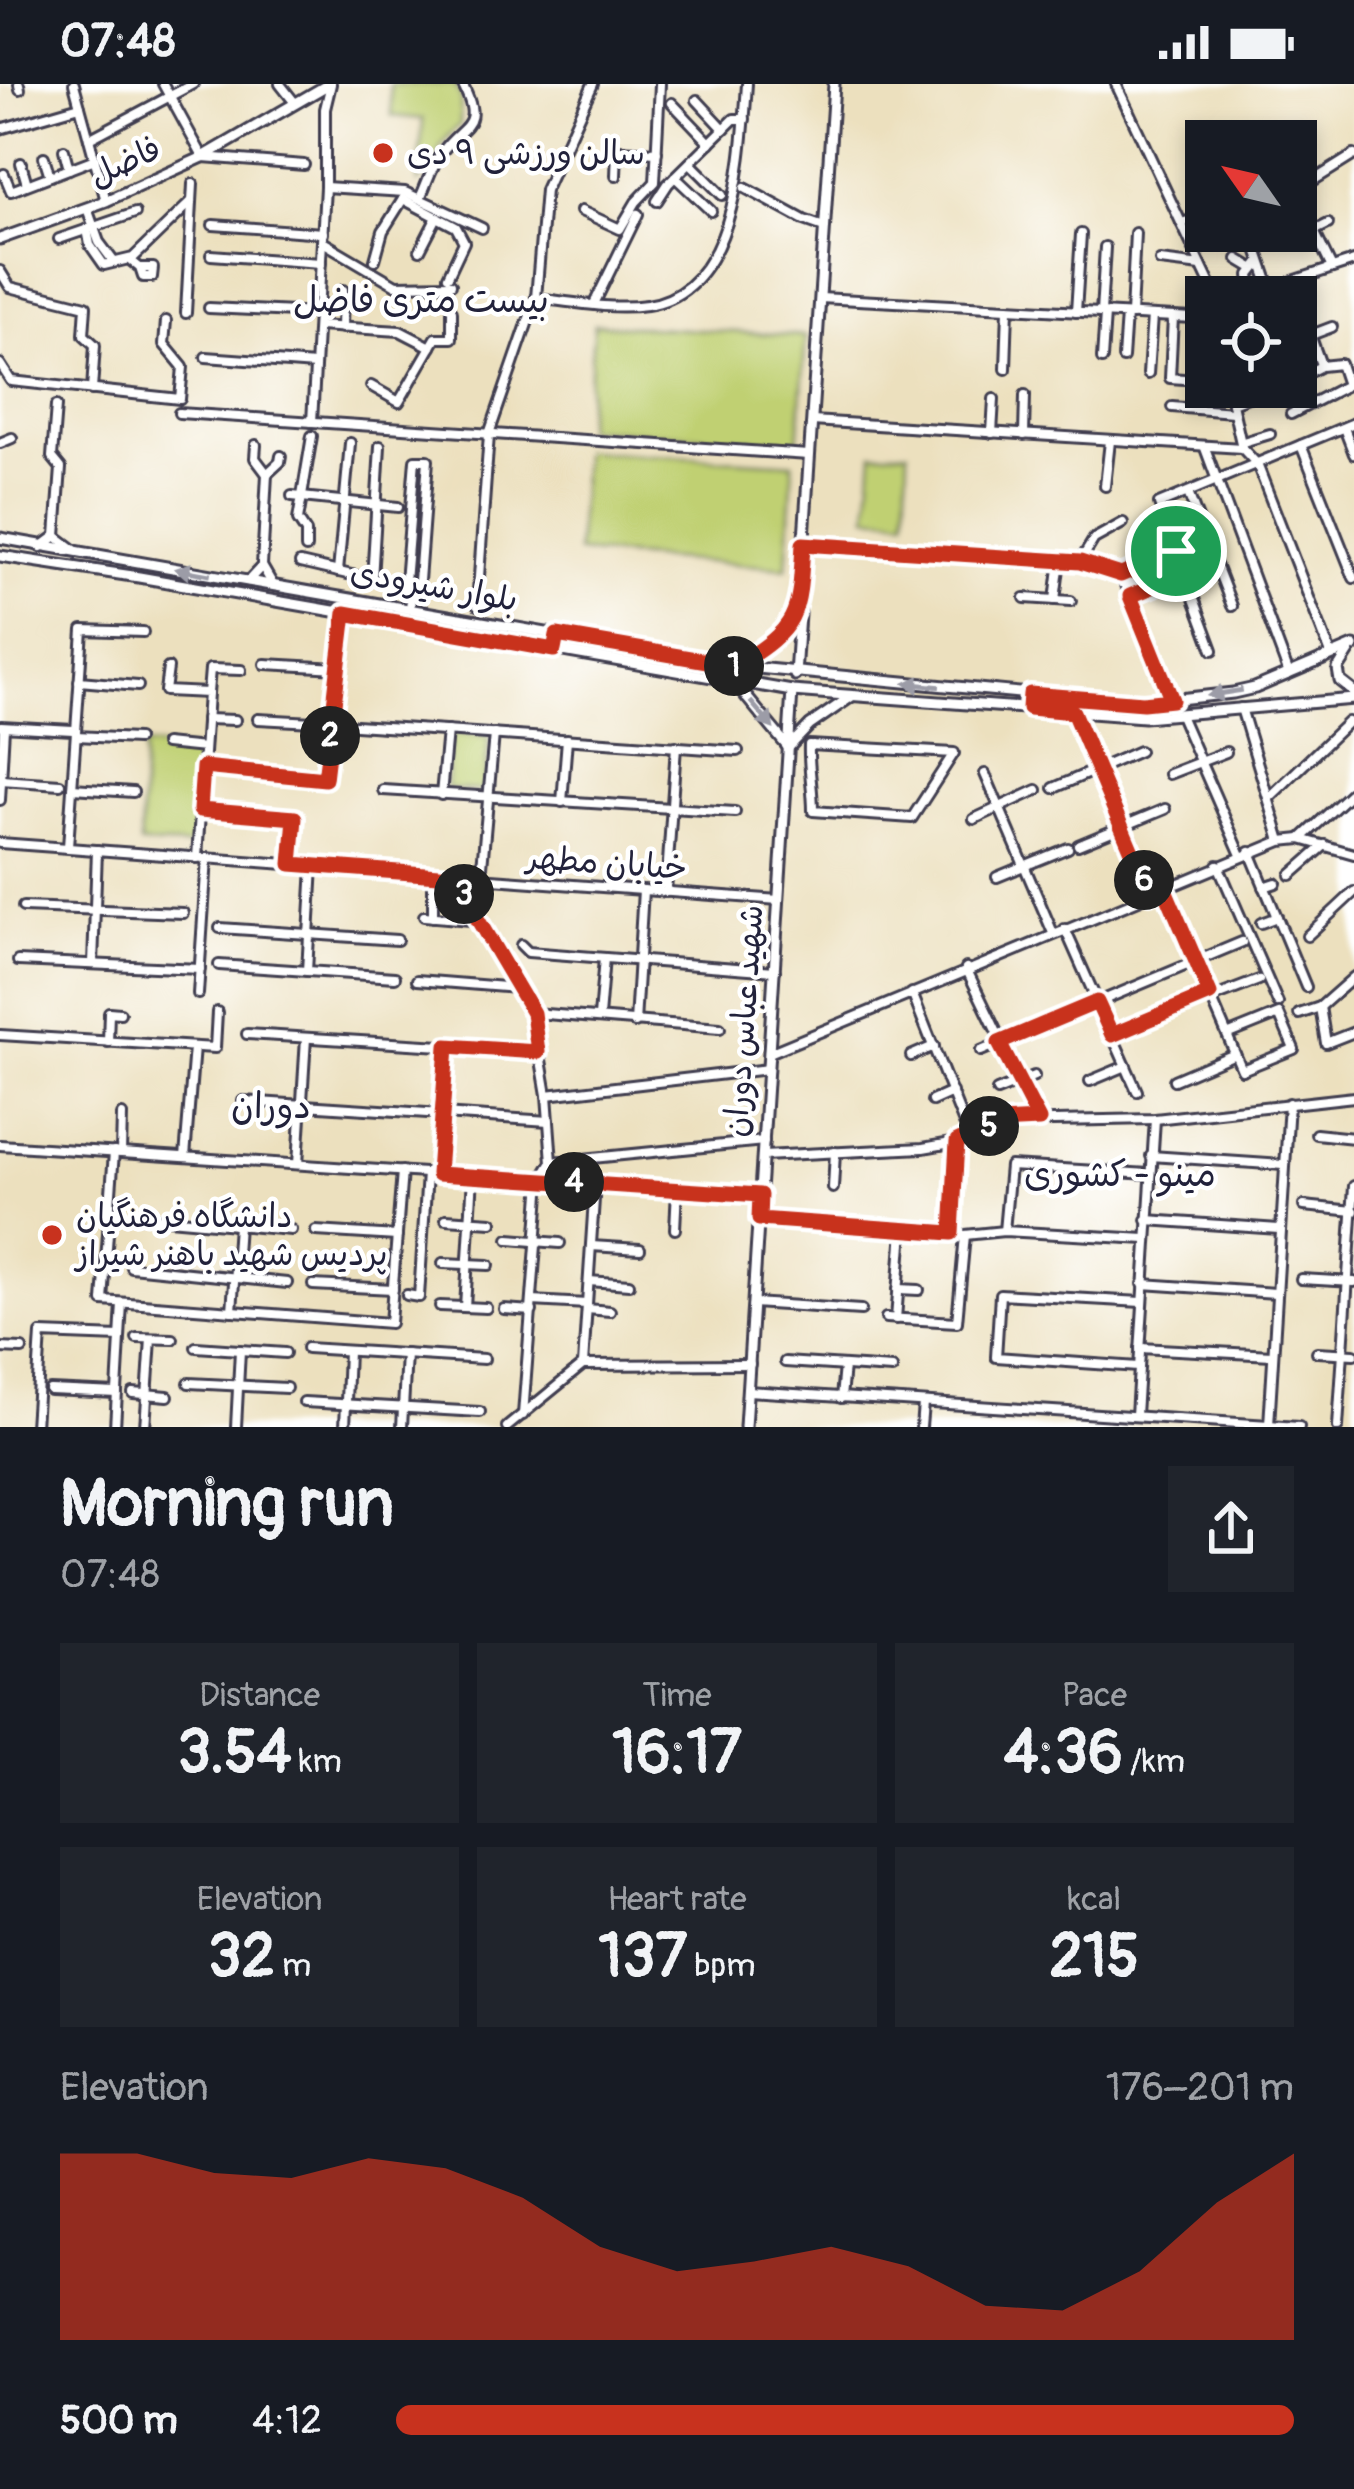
<!DOCTYPE html>
<html lang="en">
<head>
<meta charset="utf-8">
<style>
	:root { --surface:#171b24; --page:#20242c; --text:#f1f3f6; --muted:#9ea1a6; --accent:#c8321e }
	body { margin:0; font-family:Pangolin,"Playpen Sans Arabic",sans-serif; background:var(--page); color:var(--text); height:100vh; display:flex; flex-direction:column; font-size:45px; white-space:nowrap }
	* { box-sizing:border-box; margin:0 }
	p { font-size:39px; color:var(--muted) }
	.icon { flex:none; width:66px; height:66px; fill:none; stroke:currentColor; stroke-width:2; stroke-linecap:round; stroke-linejoin:round }
	.map { position:relative; height:1343px; overflow:hidden }
	.side { display:flex; flex-direction:column; background:var(--surface); flex:1 }
	.side>* { flex:none }
	.needle { width:78px; rotate:304deg }
	.fabs { position:absolute; left:1185px; top:36px; display:grid; gap:24px }
	.fabs a { display:grid; place-items:center; width:132px; height:132px; border-radius:0px; background:var(--surface); box-shadow:0 6px 18px #0003; font-size:60px }
	.pin { position:absolute; display:grid; place-items:center; width:102px; height:102px; color:#fff; margin:-51px; border:6px solid #fff; border-radius:50%; box-shadow:0 3px 12px #0007 }
	.km { position:absolute; width:60px; height:60px; margin:-30px; border-radius:50%; background:#222; color:#fff; font-size:33px; line-height:60px; text-align:center }
	.round { display:grid; place-items:center; flex:none; width:126px; height:126px; border-radius:0px; background:var(--page) }
	.summary { display:flex; align-items:center; justify-content:space-between; height:204px; padding:0 60px }
	h1 { font-size:66px; font-weight:800; line-height:90px }
	.metrics { display:grid; grid-template-columns:repeat(3,1fr); gap:18px; height:204px; padding:12px 60px }
	.metrics div { display:grid; align-content:center; border-radius:0px; background:var(--page); text-align:center }
	.metrics b { font-size:60px; font-weight:800 }
	.metrics small { font-size:33px; font-weight:400 }
	.metrics p { font-size:33px }
	.chart { height:336px; padding:24px 60px }
	.chart p { display:flex; justify-content:space-between }
	.chart svg { width:100%; height:216px; margin-top:12px; fill:var(--accent); opacity:.7 }
	ul { padding:0 60px; list-style:none; font-size:39px }
	li { display:grid; grid-template-columns:192px 144px 1fr; align-items:center; height:90px }
	li i { height:30px; border-radius:15px; background:var(--accent) }
	.status { display:flex; justify-content:space-between; align-items:center; height:84px; padding:0 60px; background:var(--surface); direction:ltr }
	.status svg { height:33px; fill:currentColor }
	.map>svg:first-child { display:block }
</style>
</head>
<body>
<div class="status"><b>07:48</b><svg viewBox="0 0 49 12"><path d="M0 12V9h3v3zM5 12V6h3v6zM10 12V3h3v9zM15 12V0h3v12zM26 1h20v11H26zM47 4h2v5h-2z"/></svg></div>
<div class="map">
<svg width="1354" height="1343" viewBox="0 0 1354 1343">
	<rect width="100%" height="100%" fill="#fff"/>
	<filter id="ink" filterUnits="userSpaceOnUse"><feTurbulence type="fractalNoise" baseFrequency=".00833" numOctaves="2"/><feDisplacementMap in="SourceGraphic" scale="24" xChannelSelector="R" yChannelSelector="G"/><feConvolveMatrix kernelMatrix="1 2 1 2 8 2 1 2 1" color-interpolation-filters="sRGB"/></filter>
	<filter id="wash" filterUnits="userSpaceOnUse"><feTurbulence type="fractalNoise" baseFrequency=".004" numOctaves="4" result="noise"/><feDisplacementMap in="SourceGraphic" scale="48" xChannelSelector="R" yChannelSelector="G"/><feGaussianBlur stdDeviation="2.7" result="paint"/><feColorMatrix in="noise" values="0 0 0 0 0 0 0 0 0 0 0 0 0 0 0 0 0 1.4 0 .05"/><feComposite in="paint" operator="in"/></filter>
	<g filter="url(#wash)">
		<rect width="100%" height="100%" fill="#ece0be"/>
		<g fill="#c0d072" stroke="#717956" stroke-width="3">
			<path d="M 390,0 L 454,0 L 461,13 L 460,41 C 434,61 439,82 418,98 L 423,35 L 392,32 Z"/>
			<path d="M 594,240 L 806,252 L 798,359 L 585,344 Z"/>
			<path d="M 583,367 L 793,379 L 787,484 L 577,468 Z"/>
			<path d="M 908,367 L 906,435 L 868,432 L 873,369 Z"/>
			<path d="M 451,649 L 489,652 L 484,707 L 446,705 Z"/>
			<path d="M 144,661 L 200,667 L 193,762 L 140,760 Z"/>
		</g>
	</g>
	<g filter="url(#ink)">
		<g fill="none" stroke-linecap="round" stroke-linejoin="round">
			<defs>
				<g id="minor">
					<path d="M 19,0 L 20,5"/>
					<path d="M 74,0 L 106,117"/>
					<path d="M 163,0 L 203,73 L 304,81"/>
					<path d="M 280,0 L 295,19"/>
					<path d="M 1116,0 L 1216,213"/>
					<path d="M 697,16 L 724,45"/>
					<path d="M 672,19 L 710,59"/>
					<path d="M 0,45 L 80,22"/>
					<path d="M 89,55 L 193,0"/>
					<path d="M 64,66 L 69,85"/>
					<path d="M 44,73 L 50,92"/>
					<path d="M 21,79 L 27,100"/>
					<path d="M 690,79 L 722,111"/>
					<path d="M 4,90 L 11,107 L 95,75"/>
					<path d="M 616,92 L 617,66 L 657,68"/>
					<path d="M 675,93 L 711,127"/>
					<path d="M 1296,97 L 1311,98 L 1354,71"/>
					<path d="M 325,103 L 405,108 L 482,144"/>
					<path d="M 745,104 L 804,136 L 824,143"/>
					<path d="M 420,114 C 427,100 432,80 442,68 C 463,39 485,44 462,0"/>
					<path d="M 403,115 L 456,143 L 464,158 L 448,192"/>
					<path d="M 657,117 L 668,100 L 734,35 L 745,35"/>
					<path d="M 87,124 L 99,158 L 114,178"/>
					<path d="M 581,127 L 620,145 L 636,118 L 655,98 L 660,0"/>
					<path d="M 1296,132 L 1301,133 L 1309,147 L 1314,147 L 1332,184"/>
					<path d="M 1181,139 L 1206,132"/>
					<path d="M 213,141 L 323,149"/>
					<path d="M 87,145 L 90,161 L 104,181 L 133,174 L 192,117"/>
					<path d="M 1289,147 L 1293,157"/>
					<path d="M 1314,147 L 1328,140"/>
					<path d="M 59,155 L 135,129"/>
					<path d="M 323,158 L 396,201 L 451,200"/>
					<path d="M 1257,165 L 1270,203"/>
					<path d="M 420,166 L 437,133"/>
					<path d="M 211,171 L 321,179"/>
					<path d="M 1238,175 L 1253,184"/>
					<path d="M 130,176 L 140,184 L 143,193 L 152,193 L 153,184 L 140,184"/>
					<path d="M 375,176 L 383,147 L 403,115"/>
					<path d="M 1160,177 L 1201,182"/>
					<path d="M 0,187 L 10,203 L 86,222 L 84,251 L 95,261 L 92,306"/>
					<path d="M 1291,198 L 1321,281"/>
					<path d="M 1252,210 L 1250,191 L 1260,178"/>
					<path d="M 1244,213 L 1354,177"/>
					<path d="M 536,214 C 571,218 611,226 647,221 C 738,208 742,69 747,0"/>
					<path d="M 820,214 L 1193,234 L 1206,228"/>
					<path d="M 594,220 L 638,130"/>
					<path d="M 209,224 L 318,229"/>
					<path d="M 1076,228 L 1081,150"/>
					<path d="M 186,229 L 193,100"/>
					<path d="M 1101,229 L 1105,163"/>
					<path d="M 1131,231 L 1135,149"/>
					<path d="M 1173,233 L 1170,294 L 1184,295"/>
					<path d="M 1193,234 L 1206,279"/>
					<path d="M 318,242 L 400,247 L 431,263"/>
					<path d="M 342,244 L 343,206"/>
					<path d="M 1311,251 L 1332,243"/>
					<path d="M 206,273 L 315,281"/>
					<path d="M 1123,274 L 1126,231"/>
					<path d="M 1102,275 L 1105,230"/>
					<path d="M 0,280 L 11,297 L 180,315 L 183,283 L 164,260 L 166,237"/>
					<path d="M 1006,285 L 1008,224"/>
					<path d="M 1148,290 L 1152,232"/>
					<path d="M 371,302 L 399,318 L 436,254 L 452,254 L 452,227"/>
					<path d="M 1232,303 L 1232,319"/>
					<path d="M 56,322 L 52,373 L 61,384 L 56,452"/>
					<path d="M 1172,323 L 1233,328"/>
					<path d="M 179,329 L 809,371"/>
					<path d="M 1291,330 L 1347,301 L 1340,280 L 1321,282 L 1296,295"/>
					<path d="M 812,337 L 1242,364"/>
					<path d="M 312,338 L 325,103 L 325,25 L 331,0"/>
					<path d="M 1344,344 L 1354,370"/>
					<path d="M 992,349 L 994,315"/>
					<path d="M 1024,351 L 1025,311"/>
					<path d="M 1243,358 L 1270,350"/>
					<path d="M 0,359 L 12,354"/>
					<path d="M 256,361 L 255,374 L 267,390 L 280,378 L 281,372"/>
					<path d="M 1301,361 L 1354,494"/>
					<path d="M 1205,364 L 1289,590"/>
					<path d="M 1242,364 L 1257,380 L 1331,570"/>
					<path d="M 1242,364 L 1232,319 L 1270,305"/>
					<path d="M 415,376 L 428,376 L 419,497 L 412,505 L 405,498 Z"/>
					<path d="M 1105,402 L 1110,357"/>
					<path d="M 1188,409 L 1232,522"/>
					<path d="M 292,412 L 398,423"/>
					<path d="M 803,460 L 1080,478 L 1121,491 L 1172,616"/>
					<path d="M 41,463 L 56,452 L 76,467"/>
					<path d="M 306,464 L 306,448 L 298,436 L 312,352"/>
					<path d="M 1080,478 L 1094,455 L 1123,439"/>
					<path d="M 300,479 L 412,505 L 410,525"/>
					<path d="M 262,482 L 267,390"/>
					<path d="M 338,488 L 350,359"/>
					<path d="M 1121,491 L 1176,467"/>
					<path d="M 372,496 L 380,362"/>
					<path d="M 248,497 L 262,482 L 273,501"/>
					<path d="M 1129,512 L 1184,490"/>
					<path d="M 1025,514 L 1071,517"/>
					<path d="M 1055,516 L 1060,476"/>
					<path d="M 477,521 L 489,350 L 536,214 L 545,106 L 593,0"/>
					<path d="M 1213,566 L 1159,420 L 1354,339"/>
					<path d="M 265,580 L 338,584"/>
					<path d="M 168,584 L 165,607 L 208,609 L 197,774"/>
					<path d="M 79,597 L 138,602"/>
					<path d="M 208,609 L 210,585 L 241,586"/>
					<path d="M 1241,624 L 1281,757"/>
					<path d="M 1073,628 L 1149,810"/>
					<path d="M 1180,631 L 1241,771"/>
					<path d="M 206,635 L 235,636"/>
					<path d="M 258,635 L 332,639"/>
					<path d="M 356,641 L 738,667"/>
					<path d="M 1,642 L 73,646"/>
					<path d="M 76,652 L 137,655"/>
					<path d="M 165,660 L 204,664"/>
					<path d="M 809,661 L 954,669 L 912,734 L 813,727 C 813,703 808,685 809,661 Z"/>
					<path d="M 203,683 L 325,695 L 345,529"/>
					<path d="M 985,690 L 1053,849"/>
					<path d="M 1169,690 L 1226,668"/>
					<path d="M 1,696 L 60,700"/>
					<path d="M 72,704 L 133,708"/>
					<path d="M 1054,704 L 1139,667"/>
					<path d="M 383,706 L 735,728"/>
					<path d="M 441,711 L 447,647"/>
					<path d="M 1269,714 L 1348,638"/>
					<path d="M 0,716 L 4,643"/>
					<path d="M 562,718 L 567,655"/>
					<path d="M 200,726 L 295,734 L 291,780"/>
					<path d="M 974,735 L 1037,706"/>
					<path d="M 1302,754 L 1354,706"/>
					<path d="M 0,759 L 779,816"/>
					<path d="M 1078,761 L 1165,725"/>
					<path d="M 68,763 L 83,546 L 143,548"/>
					<path d="M 1250,768 L 1306,903"/>
					<path d="M 1218,781 L 1278,919"/>
					<path d="M 1291,791 L 1325,761"/>
					<path d="M 452,792 L 533,929 L 547,1011 L 552,1078 L 541,1096 L 523,1331"/>
					<path d="M 997,793 L 1068,764"/>
					<path d="M 481,794 L 494,650"/>
					<path d="M 1164,803 L 1242,986 L 1294,965 L 1279,930 L 1227,951"/>
					<path d="M 1264,803 L 1276,799"/>
					<path d="M 666,808 L 676,662"/>
					<path d="M 23,823 L 183,829"/>
					<path d="M 424,832 L 482,837"/>
					<path d="M 433,833 L 433,791"/>
					<path d="M 1261,839 L 1277,833"/>
					<path d="M 220,844 L 397,856"/>
					<path d="M 1065,845 L 1137,1007"/>
					<path d="M 1307,852 L 1354,808"/>
					<path d="M 521,861 L 528,868 L 775,887"/>
					<path d="M 18,877 L 200,885"/>
					<path d="M 93,880 L 97,766"/>
					<path d="M 219,881 L 395,893"/>
					<path d="M 966,884 L 1039,1036"/>
					<path d="M 307,887 L 313,782"/>
					<path d="M 417,896 L 517,904"/>
					<path d="M 912,909 L 968,1050"/>
					<path d="M 198,910 L 207,774"/>
					<path d="M 1212,914 L 1259,896"/>
					<path d="M 1320,923 L 1326,959 L 1354,948"/>
					<path d="M 533,929 L 720,944"/>
					<path d="M 1299,930 L 1320,923 L 1354,893"/>
					<path d="M 599,933 L 604,874"/>
					<path d="M 635,939 L 643,806"/>
					<path d="M 247,950 L 538,968"/>
					<path d="M 0,951 L 215,964 L 217,928"/>
					<path d="M 1112,951 L 1210,910"/>
					<path d="M 108,958 L 109,928 L 120,929"/>
					<path d="M 981,967 L 1242,858"/>
					<path d="M 769,969 L 1281,757 L 1301,755 L 1354,770"/>
					<path d="M 911,972 L 934,962"/>
					<path d="M 1174,996 L 1235,970"/>
					<path d="M 1090,997 L 1126,982"/>
					<path d="M 997,1007 L 1034,992"/>
					<path d="M 547,1011 L 768,985"/>
					<path d="M 243,1017 L 549,1037"/>
					<path d="M 932,1017 L 952,1008"/>
					<path d="M 1316,1050 L 1354,1054"/>
					<path d="M 0,1061 L 760,1111"/>
					<path d="M 114,1068 L 103,1217 L 390,1239 L 402,1087"/>
					<path d="M 121,1069 L 122,1031"/>
					<path d="M 763,1072 L 923,1064 L 957,1058 L 999,1038 L 1155,1035 L 1354,1013"/>
					<path d="M 1151,1072 L 1283,1081"/>
					<path d="M 185,1073 L 194,963"/>
					<path d="M 552,1078 L 764,1057"/>
					<path d="M 298,1080 L 306,954"/>
					<path d="M 438,1090 L 447,962"/>
					<path d="M 833,1104 L 835,1068"/>
					<path d="M 1304,1122 L 1354,1127"/>
					<path d="M 135,1132 L 291,1146"/>
					<path d="M 446,1135 L 492,1138"/>
					<path d="M 759,1135 L 965,1151 L 1004,1147 L 1146,1155"/>
					<path d="M 1147,1136 L 1279,1145"/>
					<path d="M 675,1145 L 677,1105"/>
					<path d="M 316,1147 L 397,1152"/>
					<path d="M 1004,1147 L 1010,1082 L 1150,1090"/>
					<path d="M 952,1149 L 957,1058"/>
					<path d="M 509,1155 L 560,1159"/>
					<path d="M 591,1162 L 640,1165"/>
					<path d="M 443,1179 L 489,1181"/>
					<path d="M 131,1183 L 287,1199"/>
					<path d="M 1301,1195 L 1354,1198"/>
					<path d="M 589,1197 L 629,1200"/>
					<path d="M 1143,1200 L 1276,1209"/>
					<path d="M 313,1201 L 393,1205"/>
					<path d="M 898,1205 L 919,1206"/>
					<path d="M 407,1211 L 419,1213 L 427,1089"/>
					<path d="M 532,1217 L 587,1220"/>
					<path d="M 753,1219 L 861,1226"/>
					<path d="M 440,1222 L 486,1224"/>
					<path d="M 465,1223 L 473,1092"/>
					<path d="M 504,1225 L 532,1227"/>
					<path d="M 587,1225 L 610,1227"/>
					<path d="M 232,1227 L 238,1141"/>
					<path d="M 886,1234 L 957,1238 L 965,1151"/>
					<path d="M 896,1235 L 903,1146"/>
					<path d="M 137,1254 L 173,1255"/>
					<path d="M 196,1263 L 285,1269"/>
					<path d="M 0,1264 L 22,1265"/>
					<path d="M 307,1264 L 484,1275"/>
					<path d="M 1140,1264 L 1272,1271"/>
					<path d="M 1317,1268 L 1354,1270"/>
					<path d="M 785,1278 L 892,1285"/>
					<path d="M 583,1281 L 595,1100"/>
					<path d="M 1138,1283 L 996,1273 L 1000,1210 L 1142,1218"/>
					<path d="M 189,1299 L 286,1304"/>
					<path d="M 50,1306 L 117,1309"/>
					<path d="M 748,1307 L 1299,1343"/>
					<path d="M 133,1309 L 168,1312"/>
					<path d="M 841,1314 L 844,1282"/>
					<path d="M 304,1318 L 480,1328"/>
					<path d="M 1136,1331 L 1155,1035"/>
					<path d="M 1269,1341 L 1289,1019"/>
					<path d="M 35,1343 L 41,1250 L 120,1253"/>
					<path d="M 115,1343 L 122,1219"/>
					<path d="M 145,1343 L 151,1255"/>
					<path d="M 236,1343 L 240,1266"/>
					<path d="M 345,1343 L 348,1267"/>
					<path d="M 402,1343 L 406,1270"/>
					<path d="M 507,1343 L 583,1281 L 750,1280"/>
					<path d="M 921,1343 L 923,1320"/>
					<path d="M 1338,1343 L 1354,1102"/>
				</g>
				<g id="major">
					<path d="M 0,155 L 106,117 L 203,73 L 329,0"/>
					<path d="M 0,454 L 736,582 L 1030,610 L 1143,619 L 1233,609 L 1255,604 L 1354,562"/>
					<path d="M 0,472 L 139,493 L 792,607 L 1144,633 L 1354,615"/>
					<path d="M 1350,566 L 1338,585 L 1340,597 L 1354,608"/>
					<path d="M 736,582 L 778,553 L 796,527"/>
					<path d="M 795,591 L 834,0"/>
					<path d="M 734,598 L 788,663"/>
					<path d="M 788,664 L 810,641 L 852,612"/>
					<path d="M 745,1343 L 792,607"/>
				</g>
			</defs>
			<use href="#minor" stroke="#403e4f" stroke-width="14"/>
			<use href="#major" stroke="#403e4f" stroke-width="15"/>
			<use href="#minor" stroke="#fff" stroke-width="8"/>
			<use href="#major" stroke="#fff" stroke-width="9"/>
		</g>
		<defs><path id="oneway-solid" d="M-6-.8H1V-3.2L6.5 0L1 3.2V.8H-6Z" transform="scale(3)"/></defs>
		<g fill="#9c9ca7">
			<use href="#oneway-solid" transform="translate(193 488) rotate(-170)"/>
			<use href="#oneway-solid" transform="translate(922 601) rotate(-175)"/>
			<use href="#oneway-solid" transform="translate(1225 609) rotate(171)"/>
			<use href="#oneway-solid" transform="translate(762 631) rotate(50)"/>
		</g>
	</g>
	<g fill="none" stroke-linecap="round" stroke-linejoin="round" filter="url(#ink)">
		<defs>
			<path id="route" d="M 803,460 L 1080,478 L 1121,491 L 1176,467 L 1184,490 L 1130,512 L 1172,616 L 1143,619 L 1030,610 L 1029,624 L 1073,628 L 1150,810 L 1164,803 L 1210,910 L 1112,951 L 1097,918 L 999,959 L 1039,1036 L 998,1038 L 957,1058 L 952,1149 L 759,1135 L 760,1111 L 438,1090 L 447,962 L 538,968 L 533,929 L 452,792 L 291,780 L 295,734 L 200,726 L 203,683 L 325,695 L 345,529 L 554,566 L 557,551 L 736,582 C 799,542 799,533 803,460 Z"/>
		</defs>
		<use href="#route" stroke="#fff" stroke-width="24"/>
		<use href="#route" stroke="#c8321e" stroke-width="15"/>
	</g>
	<g fill="#c8321e" stroke="#fff" stroke-width="4.5">
		<circle cx="383" cy="69" r="12"/>
		<circle cx="52" cy="1151" r="12"/>
	</g>
	<g text-anchor="middle" dominant-baseline="central" stroke-width="9" stroke-linejoin="round" paint-order="stroke">
		<g font-size="33" fill="#22223b" stroke="#fff" text-anchor="start">
			<text x="407" y="69">سالن ورزشی ۹ دی</text>
			<text x="76" y="1132">دانشگاه فرهنگیان<tspan x="76" dy="38">پردیس شهید باهنر شیراز</tspan></text>
		</g>
		<g font-size="33" fill="#22223b" stroke="#fff">
			<text transform="translate(125 78) rotate(-24)">فاضل</text>
			<text transform="translate(434 502) rotate(10)">بلوار شیرودی</text>
			<text transform="translate(607 779) rotate(4)">خیابان مطهر</text>
			<text transform="translate(744 937) rotate(-86)">شهید عباس دوران</text>
		</g>
		<g font-size="36" fill="#22223b" stroke="#fff">
			<text x="421" y="216">بیست متری فاضل</text>
			<text x="271" y="1022">دوران</text>
			<text x="1120" y="1090">مینو - کشوری</text>
		</g>
	</g>
</svg>
<div class="fabs">
<a><svg class="needle" viewBox="-14 -14 28 28"><path d="M0-13l5 13h-10z" fill="#e53935"/><path d="M0 13l5-13h-10z" fill="#9ea1a6"/></svg></a>
<a><svg class="icon" aria-label="locate" viewBox="0 0 24 24"><circle cx="12" cy="12" r="6"/><path d="M12 2v4M12 18v4M2 12h4M18 12h4"/></svg></a>
</div>
<div class="pin" style="left:1176px;top:467px;background:#1e9e55"><svg class="icon" aria-label="arrive" viewBox="0 0 24 24"><path d="M6 21V4h12l-3 4 3 4H6"/></svg></div>
<b class="km" style="left:734px;top:582px">1</b>
<b class="km" style="left:330px;top:652px">2</b>
<b class="km" style="left:464px;top:810px">3</b>
<b class="km" style="left:574px;top:1098px">4</b>
<b class="km" style="left:989px;top:1042px">5</b>
<b class="km" style="left:1144px;top:796px">6</b>
</div>
<section class="side">
<div class="summary"><div><h1>Morning run</h1><p>07:48</p></div><a class="round"><svg class="icon" aria-label="share" viewBox="0 0 24 24"><path d="M12 15V3M7 8l5-5 5 5M5 13v7h14v-7"/></svg></a></div>
<div class="metrics">
<div><p>Distance</p><b>3.54<small> km</small></b></div>
<div><p>Time</p><b>16:17</b></div>
<div><p>Pace</p><b>4:36<small> /km</small></b></div>
</div>
<div class="metrics">
<div><p>Elevation</p><b>32<small> m</small></b></div>
<div><p>Heart rate</p><b>137<small> bpm</small></b></div>
<div><p>kcal</p><b>215</b></div>
</div>
<div class="chart"><p><span>Elevation</span>176–201 m</p>
<svg viewBox="0 0 160 44" preserveAspectRatio="none"><path d="M0 44V6L10 6L20 10L30 11L40 7L50 9L60 15L70 25L80 30L90 28L100 25L110 29L120 37L130 38L140 30L150 16L160 6V44z"/></svg>
</div>
<ul>
<li><b>500 m</b>4:12<i style="width:100%"></i></li>
</ul>
</section>
</body>
</html>
